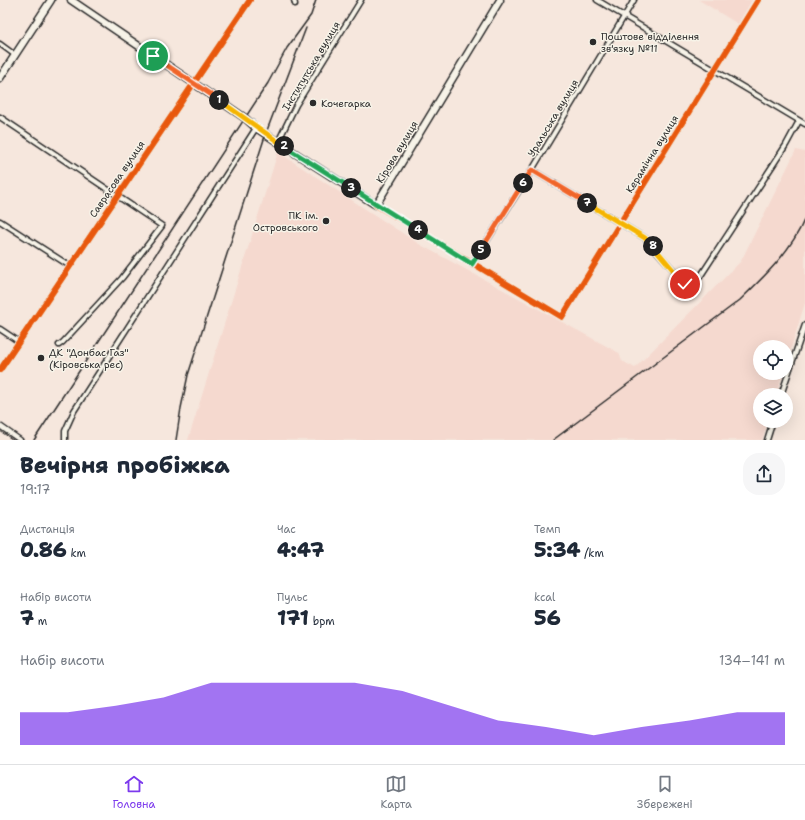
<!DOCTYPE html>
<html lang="uk">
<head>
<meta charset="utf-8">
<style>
	:root { --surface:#fff; --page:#f6f6f7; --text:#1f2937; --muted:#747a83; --line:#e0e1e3; --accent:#7c3aed }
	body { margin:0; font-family:"Shantell Sans",sans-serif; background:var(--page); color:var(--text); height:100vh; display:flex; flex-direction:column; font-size:15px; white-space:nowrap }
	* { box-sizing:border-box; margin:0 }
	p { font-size:13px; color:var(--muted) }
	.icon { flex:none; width:22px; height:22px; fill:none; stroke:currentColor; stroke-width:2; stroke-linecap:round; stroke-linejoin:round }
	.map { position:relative; height:440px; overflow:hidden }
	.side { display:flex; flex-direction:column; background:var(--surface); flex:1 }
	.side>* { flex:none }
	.tools { position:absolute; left:753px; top:340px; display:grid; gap:8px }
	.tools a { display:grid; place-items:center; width:40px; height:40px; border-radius:50%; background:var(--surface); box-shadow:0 4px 16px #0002; font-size:20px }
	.pin { position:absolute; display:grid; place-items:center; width:34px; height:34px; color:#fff; margin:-17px; border:2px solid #fff; border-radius:50%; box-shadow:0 1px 4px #0007 }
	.km { position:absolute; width:20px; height:20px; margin:-10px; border-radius:50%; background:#222; color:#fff; font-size:11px; line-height:20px; text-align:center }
	.round { display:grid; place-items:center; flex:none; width:42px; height:42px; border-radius:16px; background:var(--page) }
	.overview { display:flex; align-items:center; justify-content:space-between; height:68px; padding:0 20px }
	h1 { font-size:22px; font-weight:800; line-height:30px }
	.stats { display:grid; grid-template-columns:repeat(3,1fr); gap:6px; height:68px; padding:4px 20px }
	.stats div { display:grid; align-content:center }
	.stats b { font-size:20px; font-weight:800 }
	.stats small { font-size:11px; font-weight:400 }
	.stats p { font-size:11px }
	.chart { height:112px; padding:8px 20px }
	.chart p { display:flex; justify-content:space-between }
	.chart svg { width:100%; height:72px; margin-top:4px; fill:var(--accent); opacity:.7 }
	.dock { display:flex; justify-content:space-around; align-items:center; height:56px; border-top:1px solid var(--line); background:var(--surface); font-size:11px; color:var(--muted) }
	.dock a { display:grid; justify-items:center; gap:2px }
	.dock .on { color:var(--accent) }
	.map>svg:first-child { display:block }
</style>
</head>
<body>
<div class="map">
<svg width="805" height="440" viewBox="0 0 805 440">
	<rect width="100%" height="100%" fill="#f6e7dd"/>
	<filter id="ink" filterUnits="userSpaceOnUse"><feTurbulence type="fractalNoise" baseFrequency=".025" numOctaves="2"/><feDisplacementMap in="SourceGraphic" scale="8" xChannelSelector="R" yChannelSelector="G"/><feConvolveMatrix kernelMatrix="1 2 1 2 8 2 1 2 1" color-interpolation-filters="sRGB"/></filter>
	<g filter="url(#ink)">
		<g fill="#f5d9cf">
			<path d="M 699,0 L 752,0 L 738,24 Z"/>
			<path d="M 796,150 L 805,152 L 805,303 L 786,364 L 786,347 L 760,347 L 760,373 L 783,373 L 776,395 L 760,395 L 760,421 L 768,421 L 762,440 L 188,440 L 278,152 L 419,244 L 619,353 L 622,361 L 635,368 L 741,261 Z"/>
		</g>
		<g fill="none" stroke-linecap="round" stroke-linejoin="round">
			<defs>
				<g id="street">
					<path d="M 294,0 L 295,4"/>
					<path d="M 597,0 L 805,124"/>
					<path d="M 0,44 L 15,55"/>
					<path d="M 0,117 L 162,226 L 122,278 L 63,342 L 59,345"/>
					<path d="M 278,142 L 296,105 L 361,0"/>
					<path d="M 532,170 L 645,238 L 685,283 L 698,280 L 786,145 L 799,121"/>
					<path d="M 376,205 L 562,317 L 758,0"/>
					<path d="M 0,221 L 70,266"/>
					<path d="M 472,264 L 532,170 L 634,0"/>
					<path d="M 0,329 L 18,341"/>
					<path d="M 0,370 L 250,0"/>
					<path d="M 781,395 L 805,325"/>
					<path d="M 0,426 L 20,440"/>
					<path d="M 65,440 L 65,431 L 74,411 L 256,128"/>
					<path d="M 767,440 L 773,421"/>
				</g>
				<g id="secondary">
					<path d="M 71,0 L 245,118 L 256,128 L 376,205 L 500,0"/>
					<path d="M 0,78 L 51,0"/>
				</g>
			</defs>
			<use href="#street" stroke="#2b2b2b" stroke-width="7"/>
			<use href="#secondary" stroke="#2b2b2b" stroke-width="9"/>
			<use href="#street" stroke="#f7f3e8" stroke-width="4"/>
			<use href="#secondary" stroke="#f7f3e8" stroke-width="6"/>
			<path stroke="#2b2b2b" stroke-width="1" d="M 0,431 L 13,440"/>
			<g stroke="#2b2b2b" stroke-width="1.5">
				<path d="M 34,440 L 268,83 L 287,48 L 311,15 L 316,0"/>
				<path d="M 176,440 L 181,408 L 188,375 L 266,133 L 306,28"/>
				<path d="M 553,440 L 740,300 C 765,276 792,250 805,218"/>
			</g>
			<defs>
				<g id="cycleway">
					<path d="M 376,205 L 562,317 L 758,0"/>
					<path d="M 0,370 L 250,0"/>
				</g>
			</defs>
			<use href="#cycleway" stroke="#f7f3e8" stroke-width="8"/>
			<use href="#cycleway" stroke="#e8590c" stroke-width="6"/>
		</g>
	</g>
	<g fill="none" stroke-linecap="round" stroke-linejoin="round" filter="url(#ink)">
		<defs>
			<path id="split-1" d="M 153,56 L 219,100"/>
			<path id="split-2" d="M 219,100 L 284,146"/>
			<path id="split-3" d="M 284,146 L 351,188"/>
			<path id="split-4" d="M 351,188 L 418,230"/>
			<path id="split-5" d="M 418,230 L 472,264 L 481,250"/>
			<path id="split-6" d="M 481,250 L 523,183"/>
			<path id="split-7" d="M 523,183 L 532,170 L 587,203"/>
			<path id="split-8" d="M 587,203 L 645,238 L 653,246"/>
			<path id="split-9" d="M 653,246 L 685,284"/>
		</defs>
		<use href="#split-1" stroke="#fff" stroke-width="8"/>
		<use href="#split-2" stroke="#fff" stroke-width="8"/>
		<use href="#split-3" stroke="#fff" stroke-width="8"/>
		<use href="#split-4" stroke="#fff" stroke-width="8"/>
		<use href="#split-5" stroke="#fff" stroke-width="8"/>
		<use href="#split-6" stroke="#fff" stroke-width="8"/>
		<use href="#split-7" stroke="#fff" stroke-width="8"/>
		<use href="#split-8" stroke="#fff" stroke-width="8"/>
		<use href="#split-9" stroke="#fff" stroke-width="8"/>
		<use href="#split-1" stroke="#f0652b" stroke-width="5"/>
		<use href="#split-2" stroke="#f5b400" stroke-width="5"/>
		<use href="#split-3" stroke="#22a559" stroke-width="5"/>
		<use href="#split-4" stroke="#22a559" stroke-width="5"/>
		<use href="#split-5" stroke="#22a559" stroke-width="5"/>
		<use href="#split-6" stroke="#f0652b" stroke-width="5"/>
		<use href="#split-7" stroke="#f0652b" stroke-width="5"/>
		<use href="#split-8" stroke="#f5b400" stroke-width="5"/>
		<use href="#split-9" stroke="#f5b400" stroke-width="5"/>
	</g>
	<g fill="#2b2b2b" stroke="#f7f3e8" stroke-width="1.5">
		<circle cx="593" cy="42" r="4"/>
		<circle cx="313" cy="103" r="4"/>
		<circle cx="326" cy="221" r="4"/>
		<circle cx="41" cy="358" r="4"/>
	</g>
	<g text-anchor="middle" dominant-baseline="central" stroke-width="3" stroke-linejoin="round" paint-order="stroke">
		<g font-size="10" fill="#2b2b2b" stroke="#f7f3e8" text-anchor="start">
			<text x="601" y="36">Поштове відділення<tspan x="601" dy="12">зв'язку №11</tspan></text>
			<text x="321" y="103">Кочегарка</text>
			<text x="318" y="215" text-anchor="end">ПК ім.<tspan x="318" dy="12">Островського</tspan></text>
			<text x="49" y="352">ДК "Донбас Газ"<tspan x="49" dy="12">(Кіровська рес)</tspan></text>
		</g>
		<g font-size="10" fill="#2b2b2b" stroke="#f7f3e8">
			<text transform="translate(311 66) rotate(-59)">Інститутська вулиця</text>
			<text transform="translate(553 118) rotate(-59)">Уральська вулиця</text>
			<text transform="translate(397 152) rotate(-59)">Кірова вулиця</text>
			<text transform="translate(652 154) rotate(-58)">Керамічна вулиця</text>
			<text transform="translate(117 179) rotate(-56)">Саврасова вулиця</text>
		</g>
	</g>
</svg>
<div class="tools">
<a><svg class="icon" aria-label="locate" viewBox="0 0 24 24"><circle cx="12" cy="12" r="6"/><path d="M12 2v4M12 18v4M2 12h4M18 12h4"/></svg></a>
<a><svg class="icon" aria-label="layers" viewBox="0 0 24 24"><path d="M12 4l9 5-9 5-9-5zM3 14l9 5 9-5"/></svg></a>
</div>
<div class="pin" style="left:153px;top:56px;background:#1e9e55"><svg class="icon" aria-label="arrive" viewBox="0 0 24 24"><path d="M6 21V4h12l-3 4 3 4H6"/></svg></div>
<div class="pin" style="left:685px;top:284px;background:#d93025"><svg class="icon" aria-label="check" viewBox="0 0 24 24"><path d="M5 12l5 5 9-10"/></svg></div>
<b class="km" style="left:219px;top:100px">1</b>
<b class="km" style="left:284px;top:146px">2</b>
<b class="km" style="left:351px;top:188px">3</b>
<b class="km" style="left:418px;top:230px">4</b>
<b class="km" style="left:481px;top:250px">5</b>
<b class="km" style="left:523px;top:183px">6</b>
<b class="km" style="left:587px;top:203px">7</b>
<b class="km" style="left:653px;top:246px">8</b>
</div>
<section class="side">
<div class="overview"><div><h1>Вечірня пробіжка</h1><p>19:17</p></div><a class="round"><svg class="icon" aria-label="share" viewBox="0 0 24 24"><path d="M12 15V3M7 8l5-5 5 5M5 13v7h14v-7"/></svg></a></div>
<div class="stats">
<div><p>Дистанція</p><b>0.86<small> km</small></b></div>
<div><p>Час</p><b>4:47</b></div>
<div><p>Темп</p><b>5:34<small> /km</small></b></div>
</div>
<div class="stats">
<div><p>Набір висоти</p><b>7<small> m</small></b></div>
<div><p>Пульс</p><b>171<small> bpm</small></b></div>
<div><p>kcal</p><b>56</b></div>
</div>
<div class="chart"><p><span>Набір висоти</span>134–141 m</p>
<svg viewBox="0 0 160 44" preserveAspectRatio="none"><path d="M0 44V24L10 24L20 20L30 15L40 6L50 6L60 6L70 6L80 11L90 20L100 29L110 33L120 38L130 33L140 29L150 24L160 24V44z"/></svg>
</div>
</section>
<nav class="dock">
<a class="on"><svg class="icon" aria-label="home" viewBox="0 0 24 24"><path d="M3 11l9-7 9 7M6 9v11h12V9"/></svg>Головна</a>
<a><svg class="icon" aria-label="map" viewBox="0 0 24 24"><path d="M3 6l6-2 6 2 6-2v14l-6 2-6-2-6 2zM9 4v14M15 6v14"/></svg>Карта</a>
<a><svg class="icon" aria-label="saved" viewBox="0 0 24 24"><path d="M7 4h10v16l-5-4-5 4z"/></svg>Збережені</a>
</nav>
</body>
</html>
